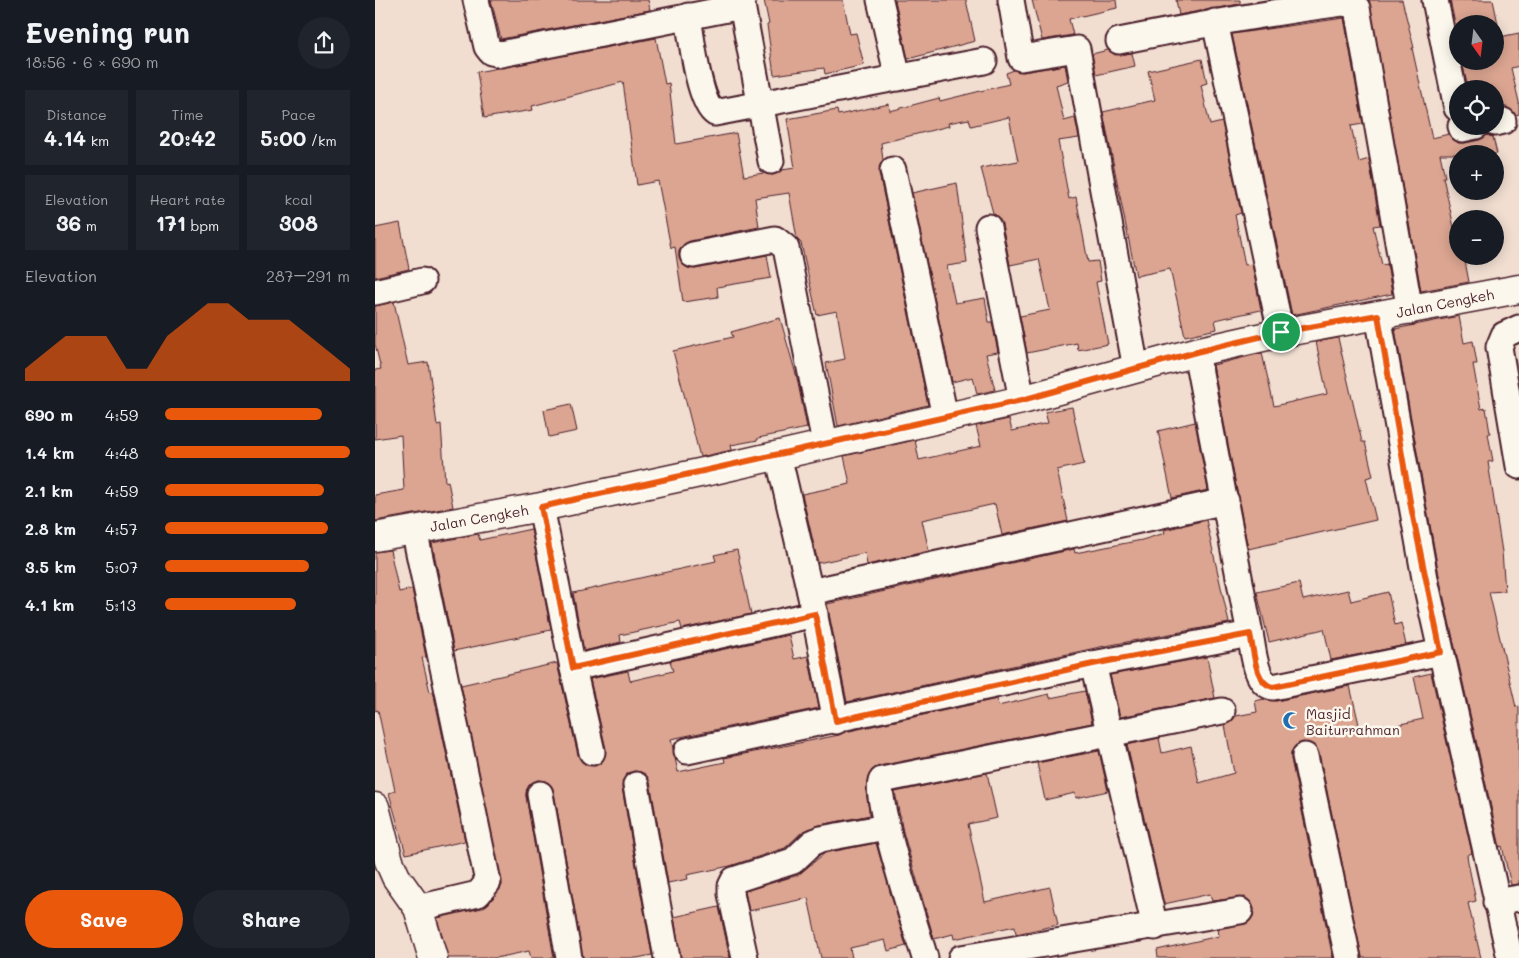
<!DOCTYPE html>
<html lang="en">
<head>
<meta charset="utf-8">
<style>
	:root { --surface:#171b24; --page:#20242c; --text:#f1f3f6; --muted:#9ea1a6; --accent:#ea580c }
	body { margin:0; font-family:Mali,sans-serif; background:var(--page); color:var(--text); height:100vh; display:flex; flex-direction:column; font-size:19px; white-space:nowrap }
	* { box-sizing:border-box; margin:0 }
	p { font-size:16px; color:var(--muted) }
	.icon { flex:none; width:28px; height:28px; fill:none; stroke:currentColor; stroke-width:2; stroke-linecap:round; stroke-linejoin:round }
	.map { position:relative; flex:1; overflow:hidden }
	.drawer { display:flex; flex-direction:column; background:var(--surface); width:375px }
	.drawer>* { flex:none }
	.needle { width:32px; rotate:166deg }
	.fabs { position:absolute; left:1074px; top:15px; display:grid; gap:10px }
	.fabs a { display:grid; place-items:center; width:55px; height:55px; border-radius:50%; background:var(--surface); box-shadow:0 2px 12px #0003; font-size:25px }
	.pin { position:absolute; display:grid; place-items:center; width:42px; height:42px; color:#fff; margin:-21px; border:2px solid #fff; border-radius:50%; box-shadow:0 1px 5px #0007 }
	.round { display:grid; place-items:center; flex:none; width:52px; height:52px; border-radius:26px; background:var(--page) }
	.headline { display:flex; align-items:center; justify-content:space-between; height:85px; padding:0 25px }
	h1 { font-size:28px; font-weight:700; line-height:38px }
	.figures { display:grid; grid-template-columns:repeat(3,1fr); gap:8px; height:85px; padding:5px 25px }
	.figures div { display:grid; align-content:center; border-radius:0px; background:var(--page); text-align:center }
	.figures b { font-size:21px; font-weight:700 }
	.figures small { font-size:14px; font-weight:400 }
	.figures p { font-size:14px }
	.chart { height:140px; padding:10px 25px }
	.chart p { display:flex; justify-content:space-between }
	.chart svg { width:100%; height:90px; margin-top:5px; fill:var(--accent); opacity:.7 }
	.action { display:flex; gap:10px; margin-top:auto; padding:10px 25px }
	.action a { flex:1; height:58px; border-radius:30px; background:var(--accent); color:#fff; font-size:20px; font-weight:700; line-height:58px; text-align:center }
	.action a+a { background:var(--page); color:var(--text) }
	ul { padding:0 25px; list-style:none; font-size:16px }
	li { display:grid; grid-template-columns:80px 60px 1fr; align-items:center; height:38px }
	li i { height:12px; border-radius:6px; background:var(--accent) }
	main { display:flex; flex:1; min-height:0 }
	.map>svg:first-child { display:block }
</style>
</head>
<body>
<main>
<section class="drawer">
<div class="headline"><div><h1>Evening run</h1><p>18:56 · 6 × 690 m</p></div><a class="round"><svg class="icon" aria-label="share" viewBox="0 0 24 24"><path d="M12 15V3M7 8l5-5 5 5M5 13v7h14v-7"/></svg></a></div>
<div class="figures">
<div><p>Distance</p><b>4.14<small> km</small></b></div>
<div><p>Time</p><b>20:42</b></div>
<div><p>Pace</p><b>5:00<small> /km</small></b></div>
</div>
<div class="figures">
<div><p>Elevation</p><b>36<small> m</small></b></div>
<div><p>Heart rate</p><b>171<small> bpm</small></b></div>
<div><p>kcal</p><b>308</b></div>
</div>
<div class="chart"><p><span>Elevation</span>287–291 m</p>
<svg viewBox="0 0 160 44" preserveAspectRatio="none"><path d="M0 44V38L10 30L20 22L30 22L40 22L50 38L60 38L70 22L80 14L90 6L100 6L110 14L120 14L130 14L140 22L150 30L160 38V44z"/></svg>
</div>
<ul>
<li><b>690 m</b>4:59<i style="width:85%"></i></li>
<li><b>1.4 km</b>4:48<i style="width:100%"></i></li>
<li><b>2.1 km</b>4:59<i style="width:86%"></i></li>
<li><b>2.8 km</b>4:57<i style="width:88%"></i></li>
<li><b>3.5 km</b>5:07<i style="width:78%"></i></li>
<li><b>4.1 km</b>5:13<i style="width:71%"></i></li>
</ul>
<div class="action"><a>Save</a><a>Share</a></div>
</section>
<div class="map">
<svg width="1144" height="958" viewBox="0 0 1144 958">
	<rect width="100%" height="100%" fill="#f1ded1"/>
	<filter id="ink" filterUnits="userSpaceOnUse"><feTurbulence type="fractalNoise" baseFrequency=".02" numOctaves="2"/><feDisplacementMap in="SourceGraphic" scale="10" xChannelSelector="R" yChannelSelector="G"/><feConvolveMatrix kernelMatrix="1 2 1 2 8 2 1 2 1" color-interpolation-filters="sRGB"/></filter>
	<g filter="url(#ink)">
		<g fill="#dba591" stroke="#4a1f2b">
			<path d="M 116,0 L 273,0 L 275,10 L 126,39 Z"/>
			<path d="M 389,0 L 468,0 L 475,34 L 481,33 L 489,65 L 450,74 L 449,68 L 399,75 L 392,25 L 394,24 Z"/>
			<path d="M 520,0 L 591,0 L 600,41 L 533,59 Z"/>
			<path d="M 657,0 L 741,0 L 742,8 L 694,19 L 698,35 L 667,40 Z"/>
			<path d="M 801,0 L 865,0 L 865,4 L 804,15 Z"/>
			<path d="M 994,0 L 1027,0 L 1039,48 L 1037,48 L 1057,138 L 1074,134 L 1083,143 L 1090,143 L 1104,140 L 1112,135 L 1118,137 L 1122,154 L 1065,154 L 1070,177 L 1068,177 L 1082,241 L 1082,256 L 1089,256 L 1094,282 L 1046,291 Z"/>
			<path d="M 1075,0 L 1118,0 L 1123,24 L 1080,24 Z"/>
			<path d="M 969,18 L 988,124 L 976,126 L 984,162 L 994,159 L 1005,225 L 998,226 L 1007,265 L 1012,264 L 1017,294 L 917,315 L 857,34 Z"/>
			<path d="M 1144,33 L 1144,66 L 1136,68 L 1144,102 L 1144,114 L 1141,115 L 1132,107 L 1120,108 L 1120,89 L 1093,89 L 1087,61 L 1120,61 L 1120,38 Z"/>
			<path d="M 281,38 L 290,84 L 294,83 L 301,144 L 361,133 L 369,176 L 389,173 L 398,175 L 407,170 L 420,168 L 412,119 L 462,110 L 463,115 L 514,104 L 515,111 L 564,98 L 565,101 L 634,84 L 631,73 L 639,70 L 648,72 L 690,65 L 693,81 L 681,85 L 689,121 L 700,118 L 704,138 L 683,141 L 694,199 L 701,197 L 713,262 L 723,261 L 726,281 L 721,282 L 733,344 L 703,350 L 702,343 L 652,353 L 645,316 L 675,310 L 664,259 L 635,265 L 627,224 L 624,218 L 618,213 L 606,168 L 643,161 L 634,117 L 596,126 L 594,119 L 573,123 L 574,126 L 506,143 L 508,160 L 504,173 L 553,405 L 463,426 L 451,363 L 470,359 L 462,311 L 442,315 L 426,243 L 422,239 L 414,193 L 380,198 L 384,227 L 315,241 L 308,245 L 304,251 L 304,258 L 308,265 L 320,269 L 392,255 L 396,278 L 342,287 L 343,297 L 308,302 L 300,247 L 296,248 L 283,181 L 262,185 L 248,82 L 157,106 L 158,110 L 109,118 L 102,72 Z"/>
			<path d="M 733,50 L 740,55 L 757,53 L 760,66 L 721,75 L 717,54 Z"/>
			<path d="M 827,59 L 832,83 L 826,85 L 835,125 L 847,122 L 866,213 L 860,215 L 870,265 L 877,264 L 886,310 L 840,320 L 842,329 L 810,336 L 795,269 L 761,276 L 728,112 L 780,100 L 773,71 Z"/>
			<path d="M 582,183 L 592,263 L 572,266 L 580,303 L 610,298 L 614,322 L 617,322 L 623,352 L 611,354 L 620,390 L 602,394 L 598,377 L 577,382 L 537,193 Z"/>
			<path d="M 25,223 L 34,269 L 0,277 L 0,228 Z"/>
			<path d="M 19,302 L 33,365 L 53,362 L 62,425 L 66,424 L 70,482 L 73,481 L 78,507 L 0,521 L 0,495 L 29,490 L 26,435 L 0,439 L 0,370 L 6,369 L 0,344 L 0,306 Z"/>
			<path d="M 1084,316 L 1089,343 L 1098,341 L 1102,364 L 1098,364 L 1106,409 L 1111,408 L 1115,433 L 1113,434 L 1118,461 L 1113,462 L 1127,552 L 1130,591 L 1114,592 L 1141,707 L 1144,706 L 1144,884 L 1136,885 L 1127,846 L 1125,847 L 1065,581 L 1020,329 Z"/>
			<path d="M 405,318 L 422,378 L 432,428 L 383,438 L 383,440 L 356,445 L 357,450 L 325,457 L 298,351 L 358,337 L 356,332 Z"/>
			<path d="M 963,338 L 987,442 L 990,442 L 998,476 L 991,478 L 1001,520 L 873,549 L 838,365 L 887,353 L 899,406 L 952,394 L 941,342 Z"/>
			<path d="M 196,404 L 202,431 L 174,437 L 169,410 Z"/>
			<path d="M 697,407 L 709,464 L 682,470 L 693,521 L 627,535 L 620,504 L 547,520 L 554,551 L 492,565 L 490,553 L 443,563 L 427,494 L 475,484 L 469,456 L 540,440 L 544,460 L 606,446 L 601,426 L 634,419 L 637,431 L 673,423 L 670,412 Z"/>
			<path d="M 820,422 L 833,490 L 797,498 L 783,431 Z"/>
			<path d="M 831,520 L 854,623 L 725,647 L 472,702 L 452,604 L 699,549 L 700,553 L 767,540 L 790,533 L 789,530 Z"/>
			<path d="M 156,529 L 176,630 L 79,651 L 57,543 L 103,534 L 105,540 Z"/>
			<path d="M 15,550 L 24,592 L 37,589 L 51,657 L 47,658 L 55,692 L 58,691 L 90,841 L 31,854 L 14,793 L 20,791 L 3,710 L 0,711 L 0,552 Z"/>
			<path d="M 362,550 L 376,614 L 307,629 L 305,622 L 245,635 L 246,642 L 209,651 L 198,593 L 341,561 L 339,555 Z"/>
			<path d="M 924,583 L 928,600 L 973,590 L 976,601 L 1013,592 L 1020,625 L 1026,623 L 1031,645 L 956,660 L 949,629 L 894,642 L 882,592 Z"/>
			<path d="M 414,635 L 419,659 L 433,656 L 444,708 L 296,739 L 303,772 L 350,762 L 349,758 L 464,735 L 470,732 L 622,699 L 623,706 L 674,694 L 675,698 L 710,691 L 717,723 L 504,766 L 497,770 L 493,778 L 491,792 L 495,815 L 440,826 L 427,832 L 410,848 L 355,866 L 312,875 L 313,879 L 293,883 L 275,782 L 266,772 L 259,771 L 252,774 L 248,780 L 247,788 L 277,955 L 262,958 L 208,958 L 179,792 L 176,785 L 170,781 L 162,780 L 152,789 L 151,796 L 179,958 L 156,958 L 154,951 L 121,958 L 73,958 L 62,918 L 107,908 L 114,903 L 127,885 L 86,685 L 182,663 L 203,755 L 207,762 L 220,766 L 227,762 L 231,749 L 215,679 L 253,671 L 255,681 L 298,671 L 295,661 Z"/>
			<path d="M 832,657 L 840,698 L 745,717 L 735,675 Z"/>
			<path d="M 1056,673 L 1097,853 L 1092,855 L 1093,862 L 1101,901 L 1093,903 L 1106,958 L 987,958 L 944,753 L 940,746 L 928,742 L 920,746 L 916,752 L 916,759 L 958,958 L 783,958 L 782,950 L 844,936 L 843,929 L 874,922 L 878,916 L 879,909 L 876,902 L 870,897 L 837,901 L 835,894 L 789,904 L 752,745 L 784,738 L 787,753 L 816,746 L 824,783 L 859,773 L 850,725 L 857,721 L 861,716 L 882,712 L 880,701 L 889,699 L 901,701 L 975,686 L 986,733 L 1048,719 L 1039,677 Z"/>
			<path d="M 724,751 L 733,791 L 701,798 L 700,793 L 670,800 L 662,763 Z"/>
			<path d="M 612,773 L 622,818 L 593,824 L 610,902 L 675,887 L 683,925 L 641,934 L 640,926 L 579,939 L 578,934 L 559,939 L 528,832 L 520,792 Z"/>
			<path d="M 501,843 L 531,946 L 513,951 L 510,940 L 475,948 L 477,958 L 446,958 L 433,898 L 374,911 L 370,891 L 423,875 L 450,853 Z"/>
			<path d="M 344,907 L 355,958 L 306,958 L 299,917 Z"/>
		</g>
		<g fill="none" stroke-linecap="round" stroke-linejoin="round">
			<defs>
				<g id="minor">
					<path d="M 101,0 L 112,47 L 116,52 L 126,54 L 367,6"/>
					<path d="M 366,0 L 396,161"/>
					<path d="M 505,0 L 523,78"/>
					<path d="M 636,0 L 646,58 L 702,49 L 761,369"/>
					<path d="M 1060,0 L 1082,108"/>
					<path d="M 313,16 C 316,35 324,104 340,113 L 609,61"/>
					<path d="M 840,22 L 906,333"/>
					<path d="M 744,41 C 818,26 892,13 967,3 L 975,4 L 982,8 L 1035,311"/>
					<path d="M 1120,123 L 1128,121"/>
					<path d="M 1086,126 L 1087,129 L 1101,126"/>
					<path d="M 518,170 L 570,417"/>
					<path d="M 613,227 L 647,400"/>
					<path d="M 318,255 L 400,239 L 411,248 L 450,443"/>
					<path d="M 0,292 L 47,281"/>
					<path d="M 1003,315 L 1051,584 L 1135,958"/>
					<path d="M 1144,328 L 1129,335 L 1124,347 L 1144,466"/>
					<path d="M 403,455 L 435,592 L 461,721"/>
					<path d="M 166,507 L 198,668 L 217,752"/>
					<path d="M 39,529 L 113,882 L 103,894 L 43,908"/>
					<path d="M 435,592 L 851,501"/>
					<path d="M 875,634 C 879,650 879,683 898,687 L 1066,652"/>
					<path d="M 718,664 L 780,927"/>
					<path d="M 198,668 L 440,614"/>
					<path d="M 312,751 L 718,664 L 875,634 L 821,352"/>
					<path d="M 930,756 L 973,958"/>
					<path d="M 261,785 L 292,958"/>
					<path d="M 165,794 L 194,958"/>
					<path d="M 1121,902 L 1144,898"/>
					<path d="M 370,958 L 356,894 L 356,886 L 359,880 L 418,861 L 437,843 L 446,839 L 511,827"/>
					<path d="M 550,958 C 543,934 496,792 507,780 L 847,711"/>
					<path d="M 586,958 L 865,911"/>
				</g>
				<g id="tertiary">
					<path d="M 0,537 L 166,507 L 343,469 L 647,400 L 821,352 L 906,333 L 1144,289"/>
					<path d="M 0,807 L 14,861 L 21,877 L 43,908 L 58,958"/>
				</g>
			</defs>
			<use href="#minor" stroke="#4a1f2b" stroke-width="29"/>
			<use href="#tertiary" stroke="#4a1f2b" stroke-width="31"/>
			<use href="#minor" stroke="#fbf7ec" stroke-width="25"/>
			<use href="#tertiary" stroke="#fbf7ec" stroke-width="28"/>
		</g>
	</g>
	<g fill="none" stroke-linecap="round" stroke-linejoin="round" filter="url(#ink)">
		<defs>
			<path id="route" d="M 1003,315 L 1036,507 L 1066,652 L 898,687 C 879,683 879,650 875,634 L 718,664 L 461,721 L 440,614 L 198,668 L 166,507 L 647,400 L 821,352 L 906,332 Z"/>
		</defs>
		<use href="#route" stroke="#fff" stroke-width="10"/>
		<use href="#route" stroke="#ea580c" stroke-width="6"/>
	</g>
	<defs>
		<symbol id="mosque-bare" viewBox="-9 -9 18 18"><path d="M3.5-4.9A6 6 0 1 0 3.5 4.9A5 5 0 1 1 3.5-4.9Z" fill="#1f6fb2" stroke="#fbf7ec" stroke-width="2.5" paint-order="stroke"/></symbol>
	</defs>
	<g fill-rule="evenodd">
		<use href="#mosque-bare" x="904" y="708" width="25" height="25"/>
	</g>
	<g text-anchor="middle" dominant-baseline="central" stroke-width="5" stroke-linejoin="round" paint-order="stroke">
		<g font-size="14" fill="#4a1f2b" stroke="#fbf7ec">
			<text transform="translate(1070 303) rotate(-11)">Jalan Cengkeh</text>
			<text transform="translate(104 518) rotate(-10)">Jalan Cengkeh</text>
		</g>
		<g font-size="14" fill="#4a1f2b" stroke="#fbf7ec" text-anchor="start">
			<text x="931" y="713">Masjid<tspan x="931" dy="16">Baiturrahman</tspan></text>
		</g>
	</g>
</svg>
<div class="fabs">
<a><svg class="needle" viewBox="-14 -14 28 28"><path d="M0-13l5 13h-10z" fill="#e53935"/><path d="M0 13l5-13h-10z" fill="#9ea1a6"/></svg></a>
<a><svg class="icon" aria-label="locate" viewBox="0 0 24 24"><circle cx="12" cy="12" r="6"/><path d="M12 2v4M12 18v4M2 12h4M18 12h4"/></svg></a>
<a>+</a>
<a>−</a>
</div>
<div class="pin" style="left:906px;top:332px;background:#1e9e55"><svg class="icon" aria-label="arrive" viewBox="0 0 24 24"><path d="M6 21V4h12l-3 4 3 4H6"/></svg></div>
</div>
</main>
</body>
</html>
